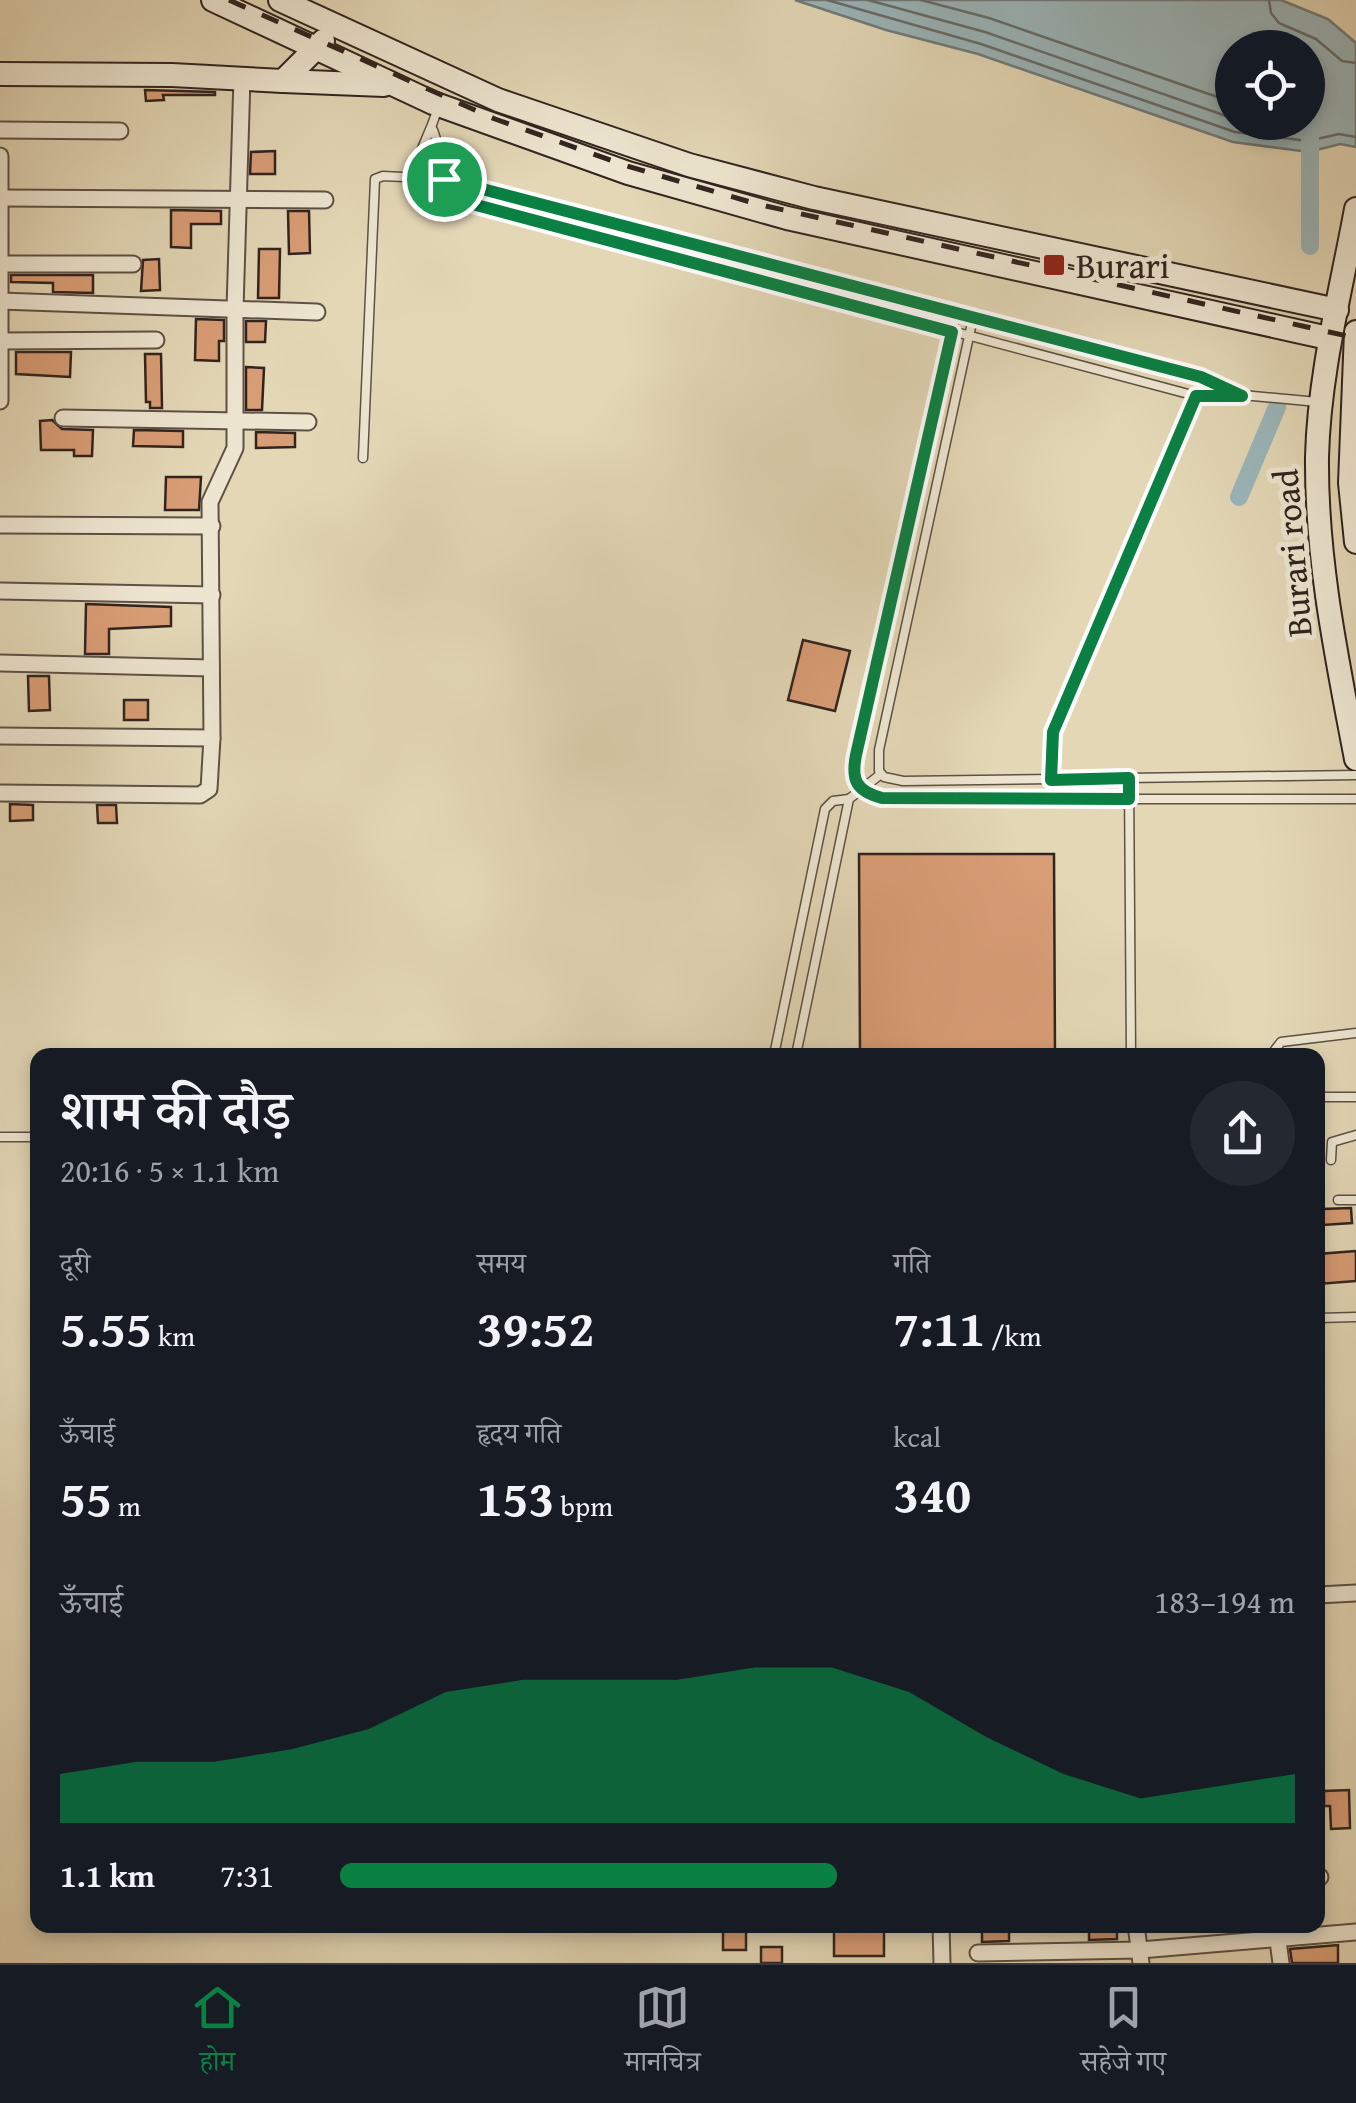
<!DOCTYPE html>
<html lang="hi">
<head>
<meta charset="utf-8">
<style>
	:root { --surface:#171b24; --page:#242831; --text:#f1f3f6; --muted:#9ea1a6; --line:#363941; --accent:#0b8043 }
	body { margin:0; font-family:"Gentium Book Plus","Noto Serif Devanagari",serif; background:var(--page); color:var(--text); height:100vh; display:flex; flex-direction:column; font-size:38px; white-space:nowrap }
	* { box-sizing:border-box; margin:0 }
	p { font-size:32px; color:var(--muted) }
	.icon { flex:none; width:55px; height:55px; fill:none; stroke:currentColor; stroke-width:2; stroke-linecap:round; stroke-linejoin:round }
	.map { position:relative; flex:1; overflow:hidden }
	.drawer { position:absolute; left:30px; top:1048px; width:1295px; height:885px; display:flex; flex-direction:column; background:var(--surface); border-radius:20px; box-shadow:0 5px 15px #0003 }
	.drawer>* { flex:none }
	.buttons { position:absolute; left:1215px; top:30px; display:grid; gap:20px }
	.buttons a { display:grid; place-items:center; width:110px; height:110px; border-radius:50%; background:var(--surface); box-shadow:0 5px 15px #0003; font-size:50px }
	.pin { position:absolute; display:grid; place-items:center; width:85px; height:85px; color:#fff; margin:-42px; border:5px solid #fff; border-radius:50%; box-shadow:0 2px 10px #0007 }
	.round { display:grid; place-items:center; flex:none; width:105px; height:105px; border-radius:52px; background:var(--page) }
	.headline { display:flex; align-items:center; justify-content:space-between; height:170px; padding:0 30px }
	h1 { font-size:55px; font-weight:600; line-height:75px }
	.metrics { display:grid; grid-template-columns:repeat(3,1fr); gap:15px; height:170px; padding:10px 30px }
	.metrics div { display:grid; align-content:center }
	.metrics b { font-size:50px; font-weight:600 }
	.metrics small { font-size:28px; font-weight:400 }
	.metrics p { font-size:28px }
	.chart { height:280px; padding:20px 30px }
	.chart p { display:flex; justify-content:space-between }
	.chart svg { width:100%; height:180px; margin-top:10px; fill:var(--accent); opacity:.7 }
	ul { padding:0 30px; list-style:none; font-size:32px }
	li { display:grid; grid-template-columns:160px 120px 1fr; align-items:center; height:75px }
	li i { height:25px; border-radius:12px; background:var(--accent) }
	.tab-bar { display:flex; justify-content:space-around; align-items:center; height:140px; border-top:2px solid var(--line); background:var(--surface); font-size:28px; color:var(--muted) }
	.tab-bar a { display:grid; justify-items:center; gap:5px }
	.tab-bar .current { color:var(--accent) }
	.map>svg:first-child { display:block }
</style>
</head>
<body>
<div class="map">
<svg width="1356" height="1963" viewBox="0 0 1356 1963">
	<rect width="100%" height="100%" fill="#e3d7b6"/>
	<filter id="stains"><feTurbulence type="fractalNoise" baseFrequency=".002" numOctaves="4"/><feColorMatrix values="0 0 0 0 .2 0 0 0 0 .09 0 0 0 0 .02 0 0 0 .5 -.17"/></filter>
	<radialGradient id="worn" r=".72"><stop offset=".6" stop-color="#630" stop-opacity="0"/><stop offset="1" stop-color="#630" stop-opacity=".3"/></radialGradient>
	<path fill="#9bb6ba" stroke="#717c7c" stroke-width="2.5" fill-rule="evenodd" d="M 795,0 L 1281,0 L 1328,19 L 1356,43 L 1356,147 L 1340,144 L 1309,152 L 1233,142 L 978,54 L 886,30 ZM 1232,48 L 1308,48 L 1308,122 L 1232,122 Z"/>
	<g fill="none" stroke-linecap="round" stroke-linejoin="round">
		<g stroke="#666d6c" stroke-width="2.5">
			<path d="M 827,0 L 981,44 L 1235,132 L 1308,141 L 1339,134 L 1356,137"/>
			<path d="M 868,0 L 985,32 L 1232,118"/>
			<path d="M 921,0 L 989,18 L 1232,102"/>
			<path d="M 1269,0 L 1271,13 L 1279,23 L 1316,39 L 1342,61 L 1356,63"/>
		</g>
		<g stroke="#9bb6ba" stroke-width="18">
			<path d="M 1310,132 L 1310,246"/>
			<path d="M 1239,497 L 1277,407"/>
		</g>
	</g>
	<g fill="#d99d76" stroke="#31241f" stroke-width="2.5">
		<path d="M 145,90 L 215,92 L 215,95 L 163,95 L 164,100 L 146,101 Z"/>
		<path d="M 275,151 L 275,174 L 250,174 L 251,152 Z"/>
		<path d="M 171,210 L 221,211 L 221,224 L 191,224 L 191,248 L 171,247 Z"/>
		<path d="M 288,211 L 309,211 L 310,253 L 289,254 Z"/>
		<path d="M 259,249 L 280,249 L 279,298 L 258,298 Z"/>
		<path d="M 159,259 L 160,290 L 141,291 L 143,260 Z"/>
		<path d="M 11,275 L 93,275 L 93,293 L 53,292 L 53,283 L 11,282 Z"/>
		<path d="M 196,319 L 224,320 L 224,341 L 219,341 L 219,361 L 195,360 Z"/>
		<path d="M 246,321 L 266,321 L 265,342 L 246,342 Z"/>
		<path d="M 16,352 L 71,352 L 70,377 L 16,374 Z"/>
		<path d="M 145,354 L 161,354 L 162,408 L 150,408 L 150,402 L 146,402 Z"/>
		<path d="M 246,367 L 264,368 L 262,410 L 246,410 Z"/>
		<path d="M 52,420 L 62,429 L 93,430 L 92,456 L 74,456 L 74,450 L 41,450 L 40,421 Z"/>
		<path d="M 134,430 L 183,431 L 183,447 L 133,446 Z"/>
		<path d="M 256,432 L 295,433 L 295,447 L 256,448 Z"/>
		<path d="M 166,477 L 201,477 L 199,510 L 165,510 Z"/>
		<path d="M 86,604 L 171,607 L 171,626 L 109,629 L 109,654 L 85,654 Z"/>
		<path d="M 803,640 L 850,651 L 835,711 L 788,700 Z"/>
		<path d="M 28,676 L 49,676 L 50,710 L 29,711 Z"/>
		<rect x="124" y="700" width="24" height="20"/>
		<path d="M 10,804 L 33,805 L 33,820 L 10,821 Z"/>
		<path d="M 97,805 L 116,805 L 117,823 L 98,823 Z"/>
		<path d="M 859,854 L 1054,854 L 1055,1055 L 860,1055 Z"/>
		<path d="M 1351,1208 L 1352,1223 L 1323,1225 L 1322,1209 Z"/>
		<path d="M 1356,1251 L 1356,1281 L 1318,1284 L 1318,1254 Z"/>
		<path d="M 1349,1790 L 1350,1828 L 1331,1829 L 1330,1806 L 1324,1806 L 1324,1791 Z"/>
		<rect x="834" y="1925" width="50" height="31"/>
		<path d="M 982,1925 L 1009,1925 L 1009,1941 L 982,1942 Z"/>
		<path d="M 1089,1925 L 1117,1925 L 1117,1939 L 1089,1940 Z"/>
		<rect x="723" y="1927" width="23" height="23"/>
		<path d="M 1338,1945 L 1338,1963 L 1292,1963 L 1290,1949 Z"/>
		<rect x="761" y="1947" width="21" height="16"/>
	</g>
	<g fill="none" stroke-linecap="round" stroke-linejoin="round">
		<defs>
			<g id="lane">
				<path d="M 437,109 C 431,139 400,169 434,193 L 1196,396 L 1242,395 L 1318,402"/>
				<path d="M 433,130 L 438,145 L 439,174 L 451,182 L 1201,377 L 1238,394"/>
				<path d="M 956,314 L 856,755 L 853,771 L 858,788 L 882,798 L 900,799 L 1356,799"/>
				<path d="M 973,318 L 879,750 L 879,771 L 884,777 L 903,781 L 1356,775"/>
				<path d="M 363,458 L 375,179 L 383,176 L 444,179"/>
				<path d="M 1129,778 L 1131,1055"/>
				<path d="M 1051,779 L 1053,732 L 1060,713 L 1196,396"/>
				<path d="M 774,1055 L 825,809 L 833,801 L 849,799"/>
				<path d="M 796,1055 L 849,799 L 881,774"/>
				<path d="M 1271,1055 L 1281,1042 L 1356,1033"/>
				<path d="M 1318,1097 L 1356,1097"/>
				<path d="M 0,1137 L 38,1137"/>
				<path d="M 1331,1160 L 1332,1142 L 1356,1135"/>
				<path d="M 1338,1200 L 1356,1200"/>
				<path d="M 1318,1318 L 1356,1317"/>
			</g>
			<g id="street">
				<path d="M 0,130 L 120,131"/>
				<path d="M 0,156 L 0,401"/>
				<path d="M 0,198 L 325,200"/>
				<path d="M 0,264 L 133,264"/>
				<path d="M 0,301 L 317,312"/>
				<path d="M 0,341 L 156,340"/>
				<path d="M 63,418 L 308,422"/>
				<path d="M 0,525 L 212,526"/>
				<path d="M 0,591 L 212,595"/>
				<path d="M 0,663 L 211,668"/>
				<path d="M 0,736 L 212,738 L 209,789 L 200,795 L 0,793"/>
				<path d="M 212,738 L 210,502 L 235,448 L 235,309 L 242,78"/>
				<path d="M 1318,1595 L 1356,1593"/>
				<path d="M 1318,1877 L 1320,1877"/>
				<path d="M 941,1925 L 942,1963"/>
				<path d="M 1136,1925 L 1141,1963"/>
				<path d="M 1278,1941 L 1281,1963"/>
				<path d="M 978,1953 L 1140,1950 L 1356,1932"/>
			</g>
			<g id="secondary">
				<path d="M 213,0 L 433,103 L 628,173 L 787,218 L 1328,338"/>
				<path d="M 280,0 L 498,100 L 689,165 L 814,198 L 1337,310"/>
				<path d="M 0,74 L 172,75 L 283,81 L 323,41"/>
				<path d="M 283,81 L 384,85"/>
				<path d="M 1356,209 C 1341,291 1319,373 1317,457 C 1316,560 1337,659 1356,759"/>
				<path d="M 1356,332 L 1350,483 L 1356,542"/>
			</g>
		</defs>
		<use href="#lane" stroke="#5e5145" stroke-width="11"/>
		<use href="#street" stroke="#5e5145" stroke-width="19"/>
		<use href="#secondary" stroke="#31241f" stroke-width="26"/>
		<use href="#lane" stroke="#ede5d0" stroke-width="8"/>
		<use href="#street" stroke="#ede5d0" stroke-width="15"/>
		<use href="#secondary" stroke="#ede5d0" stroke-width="22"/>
		<path stroke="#31241f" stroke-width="5" stroke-dasharray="18 18" stroke-linecap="butt" d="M 229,0 L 495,119 L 627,166 L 757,204 L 1356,338"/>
	</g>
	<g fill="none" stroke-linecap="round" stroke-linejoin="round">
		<defs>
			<path id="route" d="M 420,178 L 444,179 L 1201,377 L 1242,396 L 1196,396 L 1053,732 L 1051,780 L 1129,778 L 1129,799 L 882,798 C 856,791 851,780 856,755 L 952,332 L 450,198 L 434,192 Z"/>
		</defs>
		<use href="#route" stroke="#fff" stroke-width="20"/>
		<use href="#route" stroke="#0b8043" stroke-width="12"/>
	</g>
	<rect fill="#8f2418" stroke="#ede5d0" stroke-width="4" x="1042" y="253" width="24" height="24" rx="5"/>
	<g text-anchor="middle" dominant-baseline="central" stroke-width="10" stroke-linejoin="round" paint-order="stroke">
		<g font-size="35" fill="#31241f" stroke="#ede5d0" text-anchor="start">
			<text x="1076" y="265">Burari</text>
		</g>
		<g font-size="35" fill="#31241f" stroke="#ede5d0">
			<text transform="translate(1292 553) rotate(-95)">Burari road</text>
		</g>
	</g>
	<rect width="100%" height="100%" filter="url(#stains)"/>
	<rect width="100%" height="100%" fill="url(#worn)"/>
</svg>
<div class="buttons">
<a><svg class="icon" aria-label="locate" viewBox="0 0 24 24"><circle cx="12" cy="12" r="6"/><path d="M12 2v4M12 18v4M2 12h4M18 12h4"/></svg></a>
</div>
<div class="pin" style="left:444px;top:179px;background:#1e9e55"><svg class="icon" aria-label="arrive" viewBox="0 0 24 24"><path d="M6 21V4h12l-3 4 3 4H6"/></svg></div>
<section class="drawer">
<div class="headline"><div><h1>शाम की दौड़</h1><p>20:16 · 5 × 1.1 km</p></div><a class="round"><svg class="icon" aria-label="share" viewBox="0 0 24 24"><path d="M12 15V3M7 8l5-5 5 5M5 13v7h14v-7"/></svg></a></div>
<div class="metrics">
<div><p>दूरी</p><b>5.55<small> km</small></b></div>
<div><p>समय</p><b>39:52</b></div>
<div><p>गति</p><b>7:11<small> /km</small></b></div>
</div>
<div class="metrics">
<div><p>ऊँचाई</p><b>55<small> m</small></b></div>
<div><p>हृदय गति</p><b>153<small> bpm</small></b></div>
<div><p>kcal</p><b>340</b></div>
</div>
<div class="chart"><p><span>ऊँचाई</span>183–194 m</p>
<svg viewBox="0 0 160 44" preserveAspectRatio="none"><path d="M0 44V32L10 29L20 29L30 26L40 21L50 12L60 9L70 9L80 9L90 6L100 6L110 12L120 23L130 32L140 38L150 35L160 32V44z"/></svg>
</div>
<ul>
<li><b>1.1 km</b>7:31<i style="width:52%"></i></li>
</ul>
</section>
</div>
<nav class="tab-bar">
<a class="current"><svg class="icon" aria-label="home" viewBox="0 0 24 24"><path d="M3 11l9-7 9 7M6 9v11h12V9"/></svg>होम</a>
<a><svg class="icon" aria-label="map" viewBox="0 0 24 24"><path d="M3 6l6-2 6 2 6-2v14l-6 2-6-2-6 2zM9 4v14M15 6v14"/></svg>मानचित्र</a>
<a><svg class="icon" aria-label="saved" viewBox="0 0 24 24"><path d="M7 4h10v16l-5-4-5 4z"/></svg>सहेजे गए</a>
</nav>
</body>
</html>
